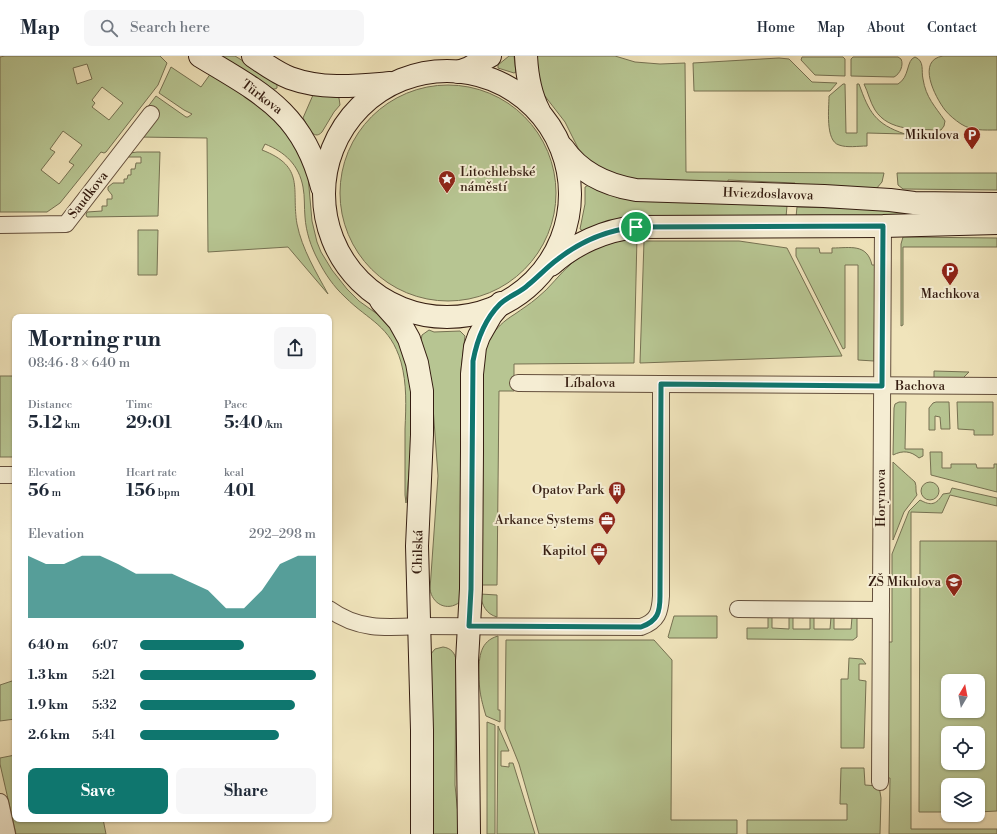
<!DOCTYPE html>
<html lang="en">
<head>
<meta charset="utf-8">
<style>
	:root { --surface:#fff; --page:#f6f6f7; --text:#1f2937; --muted:#747a83; --line:#e0e1e3; --accent:#0f766e }
	body { margin:0; font-family:"Libre Bodoni",serif; background:var(--page); color:var(--text); height:100vh; display:flex; flex-direction:column; font-size:15px; white-space:nowrap }
	* { box-sizing:border-box; margin:0 }
	p { font-size:13px; color:var(--muted) }
	.icon { flex:none; width:22px; height:22px; fill:none; stroke:currentColor; stroke-width:2; stroke-linecap:round; stroke-linejoin:round }
	.map { position:relative; flex:1; overflow:hidden }
	.details { position:absolute; left:12px; top:258px; width:320px; height:508px; display:flex; flex-direction:column; background:var(--surface); border-radius:8px; box-shadow:0 1px 3px #0004 }
	.details>* { flex:none }
	.needle { width:26px; rotate:10deg }
	.buttons { position:absolute; left:941px; top:618px; display:grid; gap:8px }
	.buttons a { display:grid; place-items:center; width:44px; height:44px; border-radius:8px; background:var(--surface); box-shadow:0 1px 3px #0004; font-size:20px }
	.pin { position:absolute; display:grid; place-items:center; width:34px; height:34px; color:#fff; margin:-17px; border:2px solid #fff; border-radius:50%; box-shadow:0 1px 4px #0007 }
	.round { display:grid; place-items:center; flex:none; width:42px; height:42px; border-radius:8px; background:var(--page) }
	.overview { display:flex; align-items:center; justify-content:space-between; height:68px; padding:0 16px }
	h1 { font-size:22px; font-weight:700; line-height:30px }
	.stats { display:grid; grid-template-columns:repeat(3,1fr); gap:6px; height:68px; padding:4px 16px }
	.stats div { display:grid; align-content:center }
	.stats b { font-size:17px; font-weight:700 }
	.stats small { font-size:11px; font-weight:400 }
	.stats p { font-size:11px }
	.chart { height:112px; padding:8px 16px }
	.chart p { display:flex; justify-content:space-between }
	.chart svg { width:100%; height:72px; margin-top:4px; fill:var(--accent); opacity:.7 }
	.cta { display:flex; gap:8px; margin-top:auto; padding:8px 16px }
	.cta a { flex:1; height:46px; border-radius:8px; background:var(--accent); color:#fff; font-size:16px; font-weight:700; line-height:46px; text-align:center }
	.cta a+a { background:var(--page); color:var(--text) }
	ul { padding:0 16px; list-style:none; font-size:13px }
	li { display:grid; grid-template-columns:64px 48px 1fr; align-items:center; height:30px }
	li i { height:10px; border-radius:5px; background:var(--accent) }
	header { display:flex; align-items:center; gap:24px; box-sizing:border-box; height:56px; padding:0 20px; background:var(--surface); border-bottom:1px solid var(--line) }
	header strong { font-size:19px }
	nav { display:flex; gap:22px; margin-inline-start:auto; font-size:14px }
	.search { width:280px; height:36px; background:var(--page); display:flex; align-items:center; gap:10px; box-sizing:border-box; padding:0 14px; border-radius:8px; color:var(--muted); font-size:15px }
	.map>svg:first-child { display:block }
</style>
</head>
<body>
<header>
<strong>Map</strong>
<div class="search"><svg class="icon" aria-label="search" viewBox="0 0 24 24"><circle cx="10" cy="10" r="6"/><path d="M15 15l6 6"/></svg>Search here</div>
<nav><a>Home</a><a>Map</a><a>About</a><a>Contact</a></nav>
</header>
<div class="map">
<svg width="997" height="778" viewBox="0 0 997 778">
	<rect width="100%" height="100%" fill="#f0e4bb"/>
	<filter id="stains"><feTurbulence type="fractalNoise" baseFrequency=".005" numOctaves="4"/><feColorMatrix values="0 0 0 0 .2 0 0 0 0 .09 0 0 0 0 .02 0 0 0 .5 -.17"/></filter>
	<radialGradient id="worn" r=".72"><stop offset=".6" stop-color="#630" stop-opacity="0"/><stop offset="1" stop-color="#630" stop-opacity=".3"/></radialGradient>
	<g fill="#b7c592" stroke="#767152" fill-rule="evenodd">
		<path d="M 5,0 L 160,0 L 167,7 L 158,29 L 106,96 L 104,97 L 101,96 L 60,147 L 47,156 L 0,156 L 0,1 ZM 87,8 L 92,23 L 77,28 L 73,12 ZM 102,31 L 123,47 L 109,64 L 92,51 L 95,47 L 92,44 ZM 63,75 L 82,89 L 69,106 L 74,109 L 59,128 L 41,114 L 55,96 L 50,93 Z"/>
		<path d="M 220,0 L 235,0 L 277,26 L 277,32 L 275,33 L 272,33 Z"/>
		<path d="M 509,0 L 514,0 L 516,16 L 514,17 L 498,12 L 498,9 Z"/>
		<path d="M 533,0 L 615,0 L 635,6 L 660,8 L 685,7 L 686,116 L 884,117 L 882,126 L 876,133 L 795,131 L 795,127 L 728,124 L 728,129 L 636,125 L 602,115 L 580,96 L 565,66 L 541,35 Z"/>
		<path d="M 943,0 L 997,0 L 997,74 C 984,74 972,75 961,68 C 955,64 949,59 945,54 C 935,41 916,4 943,0 Z"/>
		<path d="M 802,1 L 843,1 L 845,3 L 845,20 L 815,19 L 801,4 Z"/>
		<path d="M 853,1 L 898,1 L 901,3 C 904,9 900,18 894,21 L 851,20 L 851,3 Z"/>
		<path d="M 915,1 C 925,5 921,15 923,23 C 926,42 935,50 945,65 L 944,70 L 941,74 C 919,73 889,76 875,54 C 870,46 868,36 864,28 L 898,28 C 910,21 906,4 915,1 Z"/>
		<path d="M 779,2 L 789,3 L 812,26 L 837,27 L 830,35 L 694,35 L 693,7 Z"/>
		<path d="M 171,11 L 201,31 L 211,17 L 262,50 L 295,87 L 308,120 L 312,165 L 317,186 L 321,196 L 332,214 L 347,233 L 359,245 L 380,260 L 392,274 L 398,283 L 409,313 L 414,368 L 406,447 L 405,439 C 405,417 405,395 405,373 C 406,350 407,328 401,306 C 390,269 369,265 345,241 C 334,231 325,218 318,204 C 311,191 306,176 305,161 C 304,151 305,141 303,131 C 299,109 285,96 265,88 L 262,94 C 306,111 291,133 297,168 C 302,193 316,216 328,238 L 288,191 L 208,196 L 207,82 L 138,81 L 147,52 L 156,40 L 186,61 L 188,61 L 192,58 L 184,54 L 159,37 Z"/>
		<path d="M 843,28 L 845,28 L 846,77 L 857,77 L 857,28 L 859,28 C 869,56 875,68 905,78 L 867,77 L 867,90 C 858,90 847,92 839,89 C 825,85 829,52 829,40 Z"/>
		<circle cx="448" cy="137" r="108"/>
		<path d="M 313,39 L 336,41 L 339,42 L 340,49 L 334,56 L 322,76 C 313,86 307,68 303,62 Z"/>
		<path d="M 137,96 L 160,96 L 158,160 L 87,161 L 86,159 L 87,156 L 102,155 L 102,150 L 107,150 L 107,143 L 112,143 L 112,139 L 108,134 L 108,131 L 113,127 L 124,127 L 124,123 L 127,123 L 128,119 L 131,119 L 131,113 L 135,113 L 136,107 L 141,107 L 141,101 L 128,101 L 130,97 Z"/>
		<path d="M 897,117 L 997,117 L 997,134 L 903,133 L 898,129 Z"/>
		<path d="M 589,129 L 619,142 L 787,150 L 786,161 L 585,176 L 580,173 L 585,148 L 585,131 Z"/>
		<path d="M 797,151 L 908,154 L 905,161 L 796,161 Z"/>
		<path d="M 138,174 L 158,174 L 157,219 L 138,219 Z"/>
		<path d="M 637,181 L 634,307 L 514,308 L 514,335 L 499,335 L 497,529 L 480,529 L 482,314 C 484,288 492,272 515,258 C 522,253 530,248 537,242 C 550,232 559,218 572,207 C 590,191 614,186 637,181 Z"/>
		<path d="M 903,181 L 997,182 L 997,191 L 903,191 L 903,269 L 901,270 L 901,188 Z"/>
		<path d="M 644,185 L 739,185 L 787,192 L 842,300 L 640,307 Z"/>
		<path d="M 796,192 L 819,192 L 820,197 L 832,197 L 832,192 C 850,192 867,187 872,209 L 875,209 L 874,305 L 858,304 L 858,209 L 845,209 L 845,292 L 843,293 L 796,200 Z"/>
		<path d="M 429,274 L 434,276 L 460,275 L 465,280 L 461,314 L 462,433 L 460,546 C 447,556 432,548 430,533 L 438,420 L 431,323 L 427,304 L 421,284 L 422,279 Z"/>
		<path d="M 934,315 L 969,316 L 963,322 L 934,322 Z"/>
		<rect x="0" y="320" width="15" height="81"/>
		<path d="M 899,346 L 906,346 L 905,393 L 923,393 L 923,400 L 919,402 C 911,395 903,394 893,399 L 894,352 L 895,348 Z"/>
		<path d="M 936,346 L 949,346 L 950,373 L 941,373 L 940,361 L 935,360 L 935,374 L 929,374 L 929,352 L 933,347 Z"/>
		<path d="M 957,346 L 993,346 L 993,379 L 974,379 L 974,374 L 958,373 Z"/>
		<path d="M 930,396 L 942,396 L 942,412 L 951,412 L 951,408 L 976,408 L 977,412 L 994,412 L 994,408 L 997,408 L 997,436 L 931,419 Z"/>
		<path d="M 893,406 C 897,410 914,425 915,426 C 917,431 915,435 917,439 L 904,456 L 893,484 Z"/>
		<circle cx="930" cy="435" r="9"/>
		<path d="M 952,432 L 997,442 L 997,450 L 950,439 L 942,457 L 911,456 L 911,773 L 997,773 L 997,778 L 889,778 L 890,722 L 887,722 L 888,586 L 892,586 L 892,498 L 909,455 L 920,444 C 931,450 936,449 943,438 L 950,437 Z"/>
		<path d="M 920,485 L 997,485 L 997,755 L 978,756 L 978,729 L 948,729 L 948,756 L 919,756 ZM 948,625 L 978,625 L 978,655 L 948,655 ZM 948,677 L 978,677 L 978,707 L 948,707 Z"/>
		<path d="M 480,538 L 497,539 L 497,561 C 486,558 482,549 480,538 Z"/>
		<path d="M 674,560 L 717,560 L 717,582 L 669,582 L 668,581 Z"/>
		<path d="M 768,560 L 772,560 L 772,572 L 789,573 L 789,561 L 793,561 L 793,573 L 810,573 L 810,561 L 814,561 L 814,573 L 830,573 L 831,561 L 834,561 L 834,573 L 851,573 L 852,561 L 857,561 L 857,581 L 853,584 L 747,583 L 747,572 L 768,572 Z"/>
		<path d="M 498,580 L 498,654 L 500,654 L 500,666 L 486,660 C 481,643 479,635 479,617 C 479,601 480,585 498,580 Z"/>
		<path d="M 506,584 L 654,584 L 672,604 L 671,764 L 737,764 L 737,778 L 539,778 L 519,708 L 505,673 Z"/>
		<path d="M 443,591 C 451,592 455,597 456,604 L 455,729 L 460,778 L 431,778 L 430,599 L 435,593 Z"/>
		<path d="M 849,602 L 862,603 L 866,608 L 859,608 L 859,624 L 866,625 L 864,692 L 841,692 L 841,623 L 848,623 Z"/>
		<path d="M 15,624 L 15,663 L 0,665 L 0,629 Z"/>
		<path d="M 487,666 L 495,669 L 495,778 L 487,778 Z"/>
		<path d="M 498,670 L 509,695 L 501,695 L 501,710 L 509,711 L 509,707 L 513,707 L 535,778 L 497,778 Z"/>
		<path d="M 15,699 L 15,763 L 103,763 L 106,778 L 16,778 L 0,708 L 0,702 Z"/>
		<path d="M 841,712 L 864,712 L 865,729 L 879,730 L 881,742 L 880,778 L 747,778 L 747,764 L 847,764 L 847,748 L 840,748 Z"/>
	</g>
	<g fill="none" stroke-linecap="round" stroke-linejoin="round">
		<defs>
			<g id="street">
				<path d="M 0,169 L 66,168 L 151,58"/>
				<path d="M 661,328 L 997,330"/>
				<path d="M 0,419 L 15,419"/>
				<path d="M 329,553 C 358,574 385,572 419,570 L 641,571 C 658,565 660,556 661,540 L 661,328 L 518,327"/>
				<path d="M 738,553 L 881,554"/>
				<path d="M 880,726 L 883,170"/>
				<path d="M 0,746 L 7,778"/>
			</g>
			<g id="secondary">
				<path d="M 200,0 C 261,37 303,56 322,131"/>
				<path d="M 253,0 C 265,8 277,17 290,22 C 323,34 356,30 390,27"/>
				<path d="M 526,0 C 527,19 530,38 539,55"/>
				<circle cx="447" cy="138" r="123"/>
				<path d="M 458,16 L 469,12 L 490,0"/>
				<path d="M 563,92 C 580,117 606,129 636,134 L 824,140 L 890,144 L 914,147 L 997,148"/>
				<path d="M 551,209 C 574,188 605,174 636,171 L 883,170 L 997,167"/>
				<path d="M 381,245 L 399,265 L 409,283 L 417,307 L 422,335 L 422,379 L 417,490 L 422,674 L 422,778"/>
				<path d="M 469,778 L 467,605 L 471,533 L 472,395 L 472,318 L 475,291 L 479,280 L 491,259 L 501,247"/>
			</g>
		</defs>
		<use href="#street" stroke="#644f3c" stroke-width="18"/>
		<use href="#secondary" stroke="#351d11" stroke-width="24"/>
		<use href="#street" stroke="#f5edd3" stroke-width="16"/>
		<use href="#secondary" stroke="#f5edd3" stroke-width="22"/>
	</g>
	<g fill="none" stroke-linecap="round" stroke-linejoin="round">
		<defs>
			<path id="route" d="M 883,170 L 882,330 L 661,328 L 660,540 C 660,556 658,565 641,571 L 469,570 L 471,533 L 473,305 C 477,284 485,263 500,248 C 508,240 520,237 528,229 C 538,221 547,211 558,203 C 580,186 608,174 636,171 Z"/>
		</defs>
		<use href="#route" stroke="#fff" stroke-width="8"/>
		<use href="#route" stroke="#0f766e" stroke-width="5"/>
	</g>
	<defs>
		<symbol id="parking-pin" viewBox="-11 -11 22 30"><path d="M0 17L-7.5 6A9.5 9.5 0 1 1 7.5 6Z" fill="#8f2418" stroke="#f5edd3"/><path d="M-3.5-5.5H1a3.5 3.5 0 0 1 0 7H-1V5.5H-3.5ZM-1-3.4V-.6H.8a1.4 1.4 0 0 0 0-2.8Z" fill="#fff"/></symbol>
		<symbol id="sight-pin" viewBox="-11 -11 22 30"><path d="M0 17L-7.5 6A9.5 9.5 0 1 1 7.5 6Z" fill="#8f2418" stroke="#f5edd3"/><path d="M0-6L1.8-2.2L6-1.7L2.9 1.2L3.7 5.4L0 3.3L-3.7 5.4L-2.9 1.2L-6-1.7L-1.8-2.2Z" fill="#fff"/></symbol>
		<symbol id="building-pin" viewBox="-11 -11 22 30"><path d="M0 17L-7.5 6A9.5 9.5 0 1 1 7.5 6Z" fill="#8f2418" stroke="#f5edd3"/><path d="M-4-6H4V6H1V3H-1V6H-4ZM-2.5-4.3h1.7v1.8h-1.7ZM.8-4.3h1.7v1.8H.8ZM-2.5-1h1.7V.8h-1.7ZM.8-1h1.7V.8H.8Z" fill="#fff"/></symbol>
		<symbol id="office-pin" viewBox="-11 -11 22 30"><path d="M0 17L-7.5 6A9.5 9.5 0 1 1 7.5 6Z" fill="#8f2418" stroke="#f5edd3"/><path d="M-6-3h4V-5.5h4V-3h4V5H-6ZM-1-4.5V-3h2v-1.5ZM-6 0V1H6V0Z" fill="#fff"/></symbol>
		<symbol id="school-pin" viewBox="-11 -11 22 30"><path d="M0 17L-7.5 6A9.5 9.5 0 1 1 7.5 6Z" fill="#8f2418" stroke="#f5edd3"/><path d="M0-5L7-2L0 1L-7-2ZM-4 1L0 2.5L4 1V4Q0 6-4 4Z" fill="#fff"/></symbol>
	</defs>
	<g fill-rule="evenodd">
		<use href="#parking-pin" x="962" y="69" width="20" height="27"/>
		<use href="#sight-pin" x="437" y="113" width="20" height="27"/>
		<use href="#parking-pin" x="940" y="205" width="20" height="27"/>
		<use href="#building-pin" x="607" y="424" width="20" height="27"/>
		<use href="#office-pin" x="597" y="454" width="20" height="27"/>
		<use href="#office-pin" x="589" y="485" width="20" height="27"/>
		<use href="#school-pin" x="944" y="516" width="20" height="27"/>
	</g>
	<g text-anchor="middle" dominant-baseline="central" stroke-width="4" stroke-linejoin="round" paint-order="stroke">
		<g font-size="13" fill="#351d11" stroke="#f5edd3">
			<text transform="translate(262 41) rotate(37)">Türkova</text>
			<text transform="translate(768 138) rotate(2)">Hviezdoslavova</text>
			<text transform="translate(88 139) rotate(-52)">Saudkova</text>
			<text x="590" y="327">Líbalova</text>
			<text x="920" y="330">Bachova</text>
			<text transform="translate(881 442) rotate(-90)">Horynova</text>
			<text transform="translate(418 496) rotate(-89)">Chilská</text>
		</g>
		<g font-size="13" fill="#351d11" stroke="#f5edd3" text-anchor="end">
			<text x="959" y="79">Mikulova</text>
			<text x="460" y="116" text-anchor="start">Litochlebské<tspan x="460" dy="15">náměstí</tspan></text>
			<text x="950" y="238" text-anchor="middle">Machkova</text>
			<text x="604" y="434">Opatov Park</text>
			<text x="594" y="464">Arkance Systems</text>
			<text x="586" y="495">Kapitol</text>
			<text x="941" y="526">ZŠ Mikulova</text>
		</g>
	</g>
	<rect width="100%" height="100%" filter="url(#stains)"/>
	<rect width="100%" height="100%" fill="url(#worn)"/>
</svg>
<div class="buttons">
<a><svg class="needle" viewBox="-14 -14 28 28"><path d="M0-13l5 13h-10z" fill="#e53935"/><path d="M0 13l5-13h-10z" fill="#747a83"/></svg></a>
<a><svg class="icon" aria-label="locate" viewBox="0 0 24 24"><circle cx="12" cy="12" r="6"/><path d="M12 2v4M12 18v4M2 12h4M18 12h4"/></svg></a>
<a><svg class="icon" aria-label="layers" viewBox="0 0 24 24"><path d="M12 4l9 5-9 5-9-5zM3 14l9 5 9-5"/></svg></a>
</div>
<div class="pin" style="left:636px;top:171px;background:#1e9e55"><svg class="icon" aria-label="arrive" viewBox="0 0 24 24"><path d="M6 21V4h12l-3 4 3 4H6"/></svg></div>
<section class="details">
<div class="overview"><div><h1>Morning run</h1><p>08:46 · 8 × 640 m</p></div><a class="round"><svg class="icon" aria-label="share" viewBox="0 0 24 24"><path d="M12 15V3M7 8l5-5 5 5M5 13v7h14v-7"/></svg></a></div>
<div class="stats">
<div><p>Distance</p><b>5.12<small> km</small></b></div>
<div><p>Time</p><b>29:01</b></div>
<div><p>Pace</p><b>5:40<small> /km</small></b></div>
</div>
<div class="stats">
<div><p>Elevation</p><b>56<small> m</small></b></div>
<div><p>Heart rate</p><b>156<small> bpm</small></b></div>
<div><p>kcal</p><b>401</b></div>
</div>
<div class="chart"><p><span>Elevation</span>292–298 m</p>
<svg viewBox="0 0 160 44" preserveAspectRatio="none"><path d="M0 44V6L10 11L20 11L30 6L40 6L50 11L60 17L70 17L80 17L90 22L100 27L110 38L120 38L130 27L140 11L150 6L160 6V44z"/></svg>
</div>
<ul>
<li><b>640 m</b>6:07<i style="width:59%"></i></li>
<li><b>1.3 km</b>5:21<i style="width:100%"></i></li>
<li><b>1.9 km</b>5:32<i style="width:88%"></i></li>
<li><b>2.6 km</b>5:41<i style="width:79%"></i></li>
</ul>
<div class="cta"><a>Save</a><a>Share</a></div>
</section>
</div>
</body>
</html>
